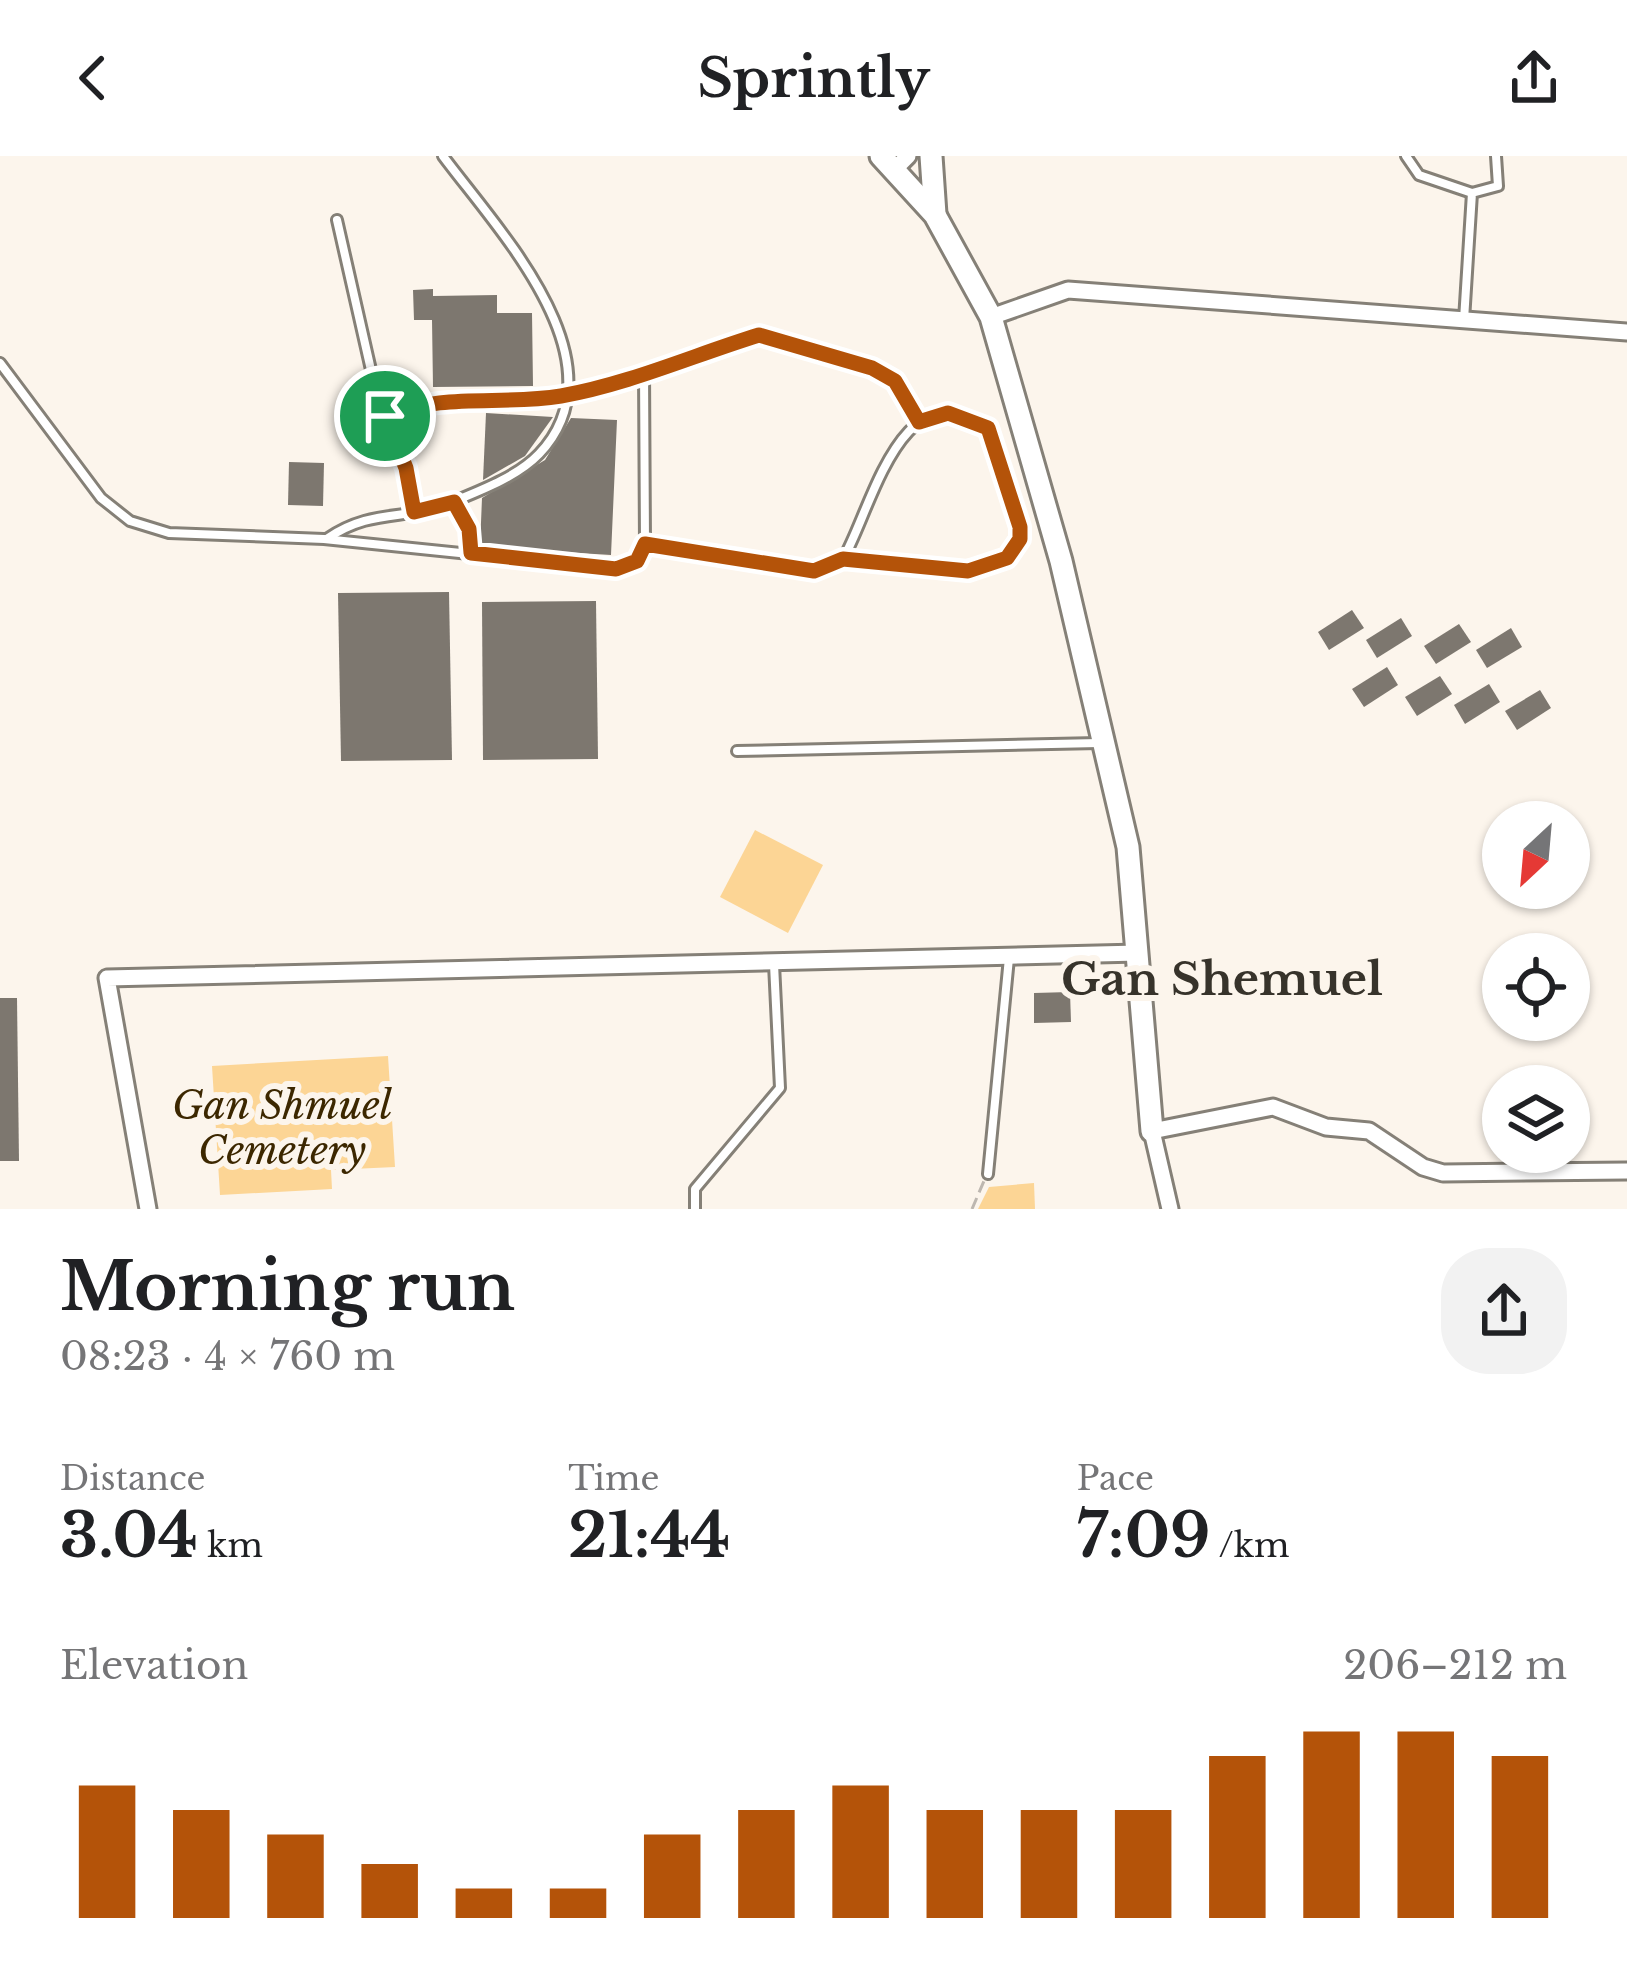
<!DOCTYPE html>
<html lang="en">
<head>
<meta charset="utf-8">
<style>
	:root { --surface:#fff; --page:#f2f2f2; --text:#202124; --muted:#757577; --accent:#b45309 }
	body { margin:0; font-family:"Libre Baskerville",serif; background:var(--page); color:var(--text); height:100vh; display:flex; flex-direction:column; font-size:45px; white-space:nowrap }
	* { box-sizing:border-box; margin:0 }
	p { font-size:39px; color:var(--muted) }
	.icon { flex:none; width:66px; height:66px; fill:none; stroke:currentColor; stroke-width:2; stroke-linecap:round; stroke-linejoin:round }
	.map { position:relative; height:1053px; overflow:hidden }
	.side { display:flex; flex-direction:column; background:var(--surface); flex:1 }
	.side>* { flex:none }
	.needle { width:78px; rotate:206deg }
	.buttons { position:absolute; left:1482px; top:645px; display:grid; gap:24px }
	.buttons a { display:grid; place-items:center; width:108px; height:108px; border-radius:50%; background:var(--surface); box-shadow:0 3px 9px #0004; font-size:60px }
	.pin { position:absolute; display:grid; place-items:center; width:102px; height:102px; color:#fff; margin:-51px; border:6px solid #fff; border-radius:50%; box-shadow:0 3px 12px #0007 }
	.round { display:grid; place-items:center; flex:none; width:126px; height:126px; border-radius:48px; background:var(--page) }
	.headline { display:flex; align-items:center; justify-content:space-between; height:204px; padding:0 60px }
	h1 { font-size:66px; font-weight:700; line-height:90px }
	.figures { display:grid; grid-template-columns:repeat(3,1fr); gap:18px; height:204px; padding:12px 60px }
	.figures div { display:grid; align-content:center }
	.figures b { font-size:60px; font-weight:700 }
	.figures small { font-size:33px; font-weight:400 }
	.figures p { font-size:33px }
	.chart { height:336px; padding:24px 60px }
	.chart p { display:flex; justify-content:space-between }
	.chart svg { width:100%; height:216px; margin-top:12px; stroke:var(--accent); stroke-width:6 }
	header { display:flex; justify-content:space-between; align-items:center; height:156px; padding:0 60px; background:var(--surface); font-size:54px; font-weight:700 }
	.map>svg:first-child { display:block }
</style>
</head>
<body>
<header><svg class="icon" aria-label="back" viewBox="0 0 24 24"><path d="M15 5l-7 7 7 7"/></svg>Sprintly<svg class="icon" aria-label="share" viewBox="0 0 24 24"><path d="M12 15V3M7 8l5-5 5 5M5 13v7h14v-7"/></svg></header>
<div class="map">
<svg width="1627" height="1053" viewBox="0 0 1627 1053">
	<rect width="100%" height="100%" fill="#fcf5ec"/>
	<g fill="#fcd595">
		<path d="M 755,674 L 823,709 L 788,777 L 720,741 Z"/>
		<path d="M 388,900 L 395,1011 L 331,1014 L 332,1033 L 220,1039 L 212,910 Z"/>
		<path d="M 1034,1027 L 1035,1053 L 978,1053 L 989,1031 Z"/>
	</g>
	<g fill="#7d776f">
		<path d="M 433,133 L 433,140 L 497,139 L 497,157 L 532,157 L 533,230 L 433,231 L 432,164 L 414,164 L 413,134 Z"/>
		<path d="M 486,257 L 553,261 L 525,300 L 483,324 Z"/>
		<path d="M 571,262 L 617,264 L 611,399 L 480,391 L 482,342 L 545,304 Z"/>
		<path d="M 289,306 L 324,307 L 323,350 L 288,349 Z"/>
		<path d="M 449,436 L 452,604 L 341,605 L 338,437 Z"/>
		<path d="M 596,445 L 598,603 L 483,604 L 482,446 Z"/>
		<path d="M 1352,454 L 1364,472 L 1329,494 L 1318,476 Z"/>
		<path d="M 1401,462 L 1412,480 L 1377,502 L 1366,484 Z"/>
		<path d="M 1459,468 L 1471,486 L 1436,508 L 1424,490 Z"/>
		<path d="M 1511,472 L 1522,491 L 1487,512 L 1476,494 Z"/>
		<path d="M 1387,511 L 1398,529 L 1364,551 L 1352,533 Z"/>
		<path d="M 1440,520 L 1452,538 L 1417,560 L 1405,541 Z"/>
		<path d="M 1489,528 L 1500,546 L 1465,568 L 1454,549 Z"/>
		<path d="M 1540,534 L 1551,552 L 1517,574 L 1505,555 Z"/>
		<path d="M 1070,836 L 1071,866 L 1034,867 L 1034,837 Z"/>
		<path d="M 0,842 L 17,842 L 19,1005 L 0,1005 Z"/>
	</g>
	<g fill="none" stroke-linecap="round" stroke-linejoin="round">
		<defs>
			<g id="lane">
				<path d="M 1406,0 L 1419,19 L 1472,37"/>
				<path d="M 337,64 L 376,236 L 406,312 L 414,356"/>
				<path d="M 1464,164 L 1472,37 L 1498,30 L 1496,0"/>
				<path d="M 0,207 L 101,342 L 130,365 L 169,377 L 324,383 L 616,413 L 637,405 L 645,388 L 644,215"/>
				<path d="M 385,261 L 439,243 L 569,238 L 709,199 L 759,179 L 872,212 L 895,225 L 919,266"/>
				<path d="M 453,346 L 469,373 L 471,397"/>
				<path d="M 328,382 C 372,352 406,365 450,347 C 479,335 517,321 539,298 C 626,207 498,74 443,0"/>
				<path d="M 645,388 L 814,415 L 843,403 C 872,353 901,209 988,272 L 1020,371 C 1020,437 884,411 843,403"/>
				<path d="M 737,595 L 1099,587"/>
				<path d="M 988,1018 L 1009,802"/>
				<path d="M 695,1053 L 695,1033 L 780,932 L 774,808"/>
			</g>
			<g id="street">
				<path d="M 895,13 L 908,0"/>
				<path d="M 991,161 L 1068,134 L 1627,176"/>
				<path d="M 148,1053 L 107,822 L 1138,797"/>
				<path d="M 1170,1053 L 1152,975 L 1273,951 L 1326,971 L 1369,975 L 1423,1011 L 1443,1017 L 1627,1015"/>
			</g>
			<g id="secondary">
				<path d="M 881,0 L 935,59 L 991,161 L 1061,405 L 1128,691 L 1152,975"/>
				<path d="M 931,0 L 935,58"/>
			</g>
		</defs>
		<use href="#lane" stroke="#858077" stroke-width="14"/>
		<use href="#street" stroke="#858077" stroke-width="21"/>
		<use href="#secondary" stroke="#858077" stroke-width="27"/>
		<path stroke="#bdb7b0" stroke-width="3" stroke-dasharray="12 6" stroke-linecap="butt" d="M 972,1053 L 984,1025"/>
		<use href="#lane" stroke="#fff" stroke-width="8"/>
		<use href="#street" stroke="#fff" stroke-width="15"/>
		<use href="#secondary" stroke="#fff" stroke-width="21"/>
	</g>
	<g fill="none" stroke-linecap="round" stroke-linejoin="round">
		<defs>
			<path id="route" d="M 759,179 L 872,212 L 895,225 L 919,266 L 948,257 L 988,272 L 1020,371 L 1020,383 L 1007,402 L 968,415 L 843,403 L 814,415 L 645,388 L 637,405 L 616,413 L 471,397 L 469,373 L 454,346 L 414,356 L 406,312 L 385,260 C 447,236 498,250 561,240 C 629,228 694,199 759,179 Z"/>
		</defs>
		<use href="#route" stroke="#fff" stroke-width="24"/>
		<use href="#route" stroke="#b45309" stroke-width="15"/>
	</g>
	<g text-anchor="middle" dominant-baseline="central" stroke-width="12" stroke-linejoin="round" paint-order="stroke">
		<g font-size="39" font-style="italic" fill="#3c2700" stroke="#fcf5ec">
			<text x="282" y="949">Gan Shmuel<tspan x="282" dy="45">Cemetery</tspan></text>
		</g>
		<g font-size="45" font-weight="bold" fill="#37332b" stroke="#fcf5ec">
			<text x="1222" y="823">Gan Shemuel</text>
		</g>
	</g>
</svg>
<div class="buttons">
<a><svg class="needle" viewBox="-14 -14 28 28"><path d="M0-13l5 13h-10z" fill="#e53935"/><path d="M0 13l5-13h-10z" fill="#757577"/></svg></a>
<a><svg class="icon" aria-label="locate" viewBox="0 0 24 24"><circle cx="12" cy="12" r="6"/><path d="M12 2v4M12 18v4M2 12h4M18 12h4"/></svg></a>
<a><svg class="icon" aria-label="layers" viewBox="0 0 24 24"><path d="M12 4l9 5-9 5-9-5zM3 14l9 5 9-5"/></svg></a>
</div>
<div class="pin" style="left:385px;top:260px;background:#1e9e55"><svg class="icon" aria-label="arrive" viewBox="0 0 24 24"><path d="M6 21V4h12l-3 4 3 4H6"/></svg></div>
</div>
<section class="side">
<div class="headline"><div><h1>Morning run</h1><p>08:23 · 4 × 760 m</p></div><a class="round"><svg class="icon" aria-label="share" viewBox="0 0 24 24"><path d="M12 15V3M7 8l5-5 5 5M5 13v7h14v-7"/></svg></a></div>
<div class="figures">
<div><p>Distance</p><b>3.04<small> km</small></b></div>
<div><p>Time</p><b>21:44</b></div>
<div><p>Pace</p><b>7:09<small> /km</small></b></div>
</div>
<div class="chart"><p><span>Elevation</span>206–212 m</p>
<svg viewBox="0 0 160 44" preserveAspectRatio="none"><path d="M5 44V17M15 44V22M25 44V27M35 44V33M45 44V38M55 44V38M65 44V27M75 44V22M85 44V17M95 44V22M105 44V22M115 44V22M125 44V11M135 44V6M145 44V6M155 44V11"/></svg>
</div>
</section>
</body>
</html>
